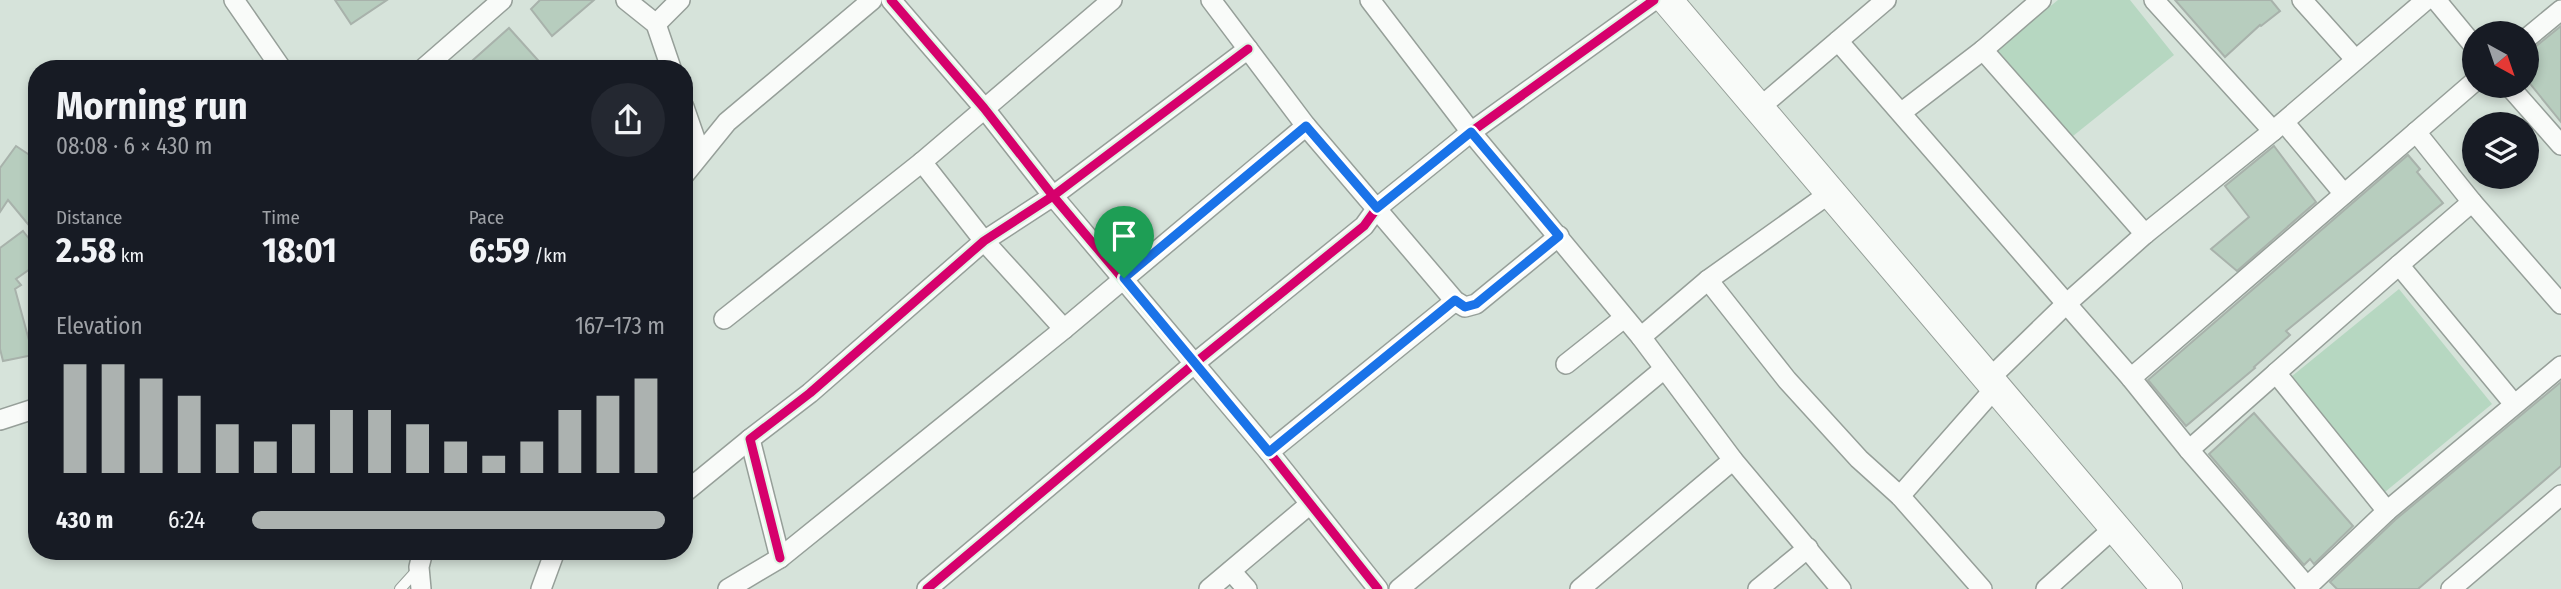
<!DOCTYPE html>
<html lang="en">
<head>
<meta charset="utf-8">
<style>
	:root { --surface:#171b24; --page:#242831; --text:#f1f3f6; --muted:#9ea1a6; --accent:#acb2b0 }
	body { margin:0; font-family:"Fira Sans Condensed",sans-serif; background:var(--page); color:var(--text); height:100vh; display:flex; flex-direction:column; font-size:26px; white-space:nowrap }
	* { box-sizing:border-box; margin:0 }
	p { font-size:23px; color:var(--muted) }
	.icon { flex:none; width:38px; height:38px; fill:none; stroke:currentColor; stroke-width:2; stroke-linecap:round; stroke-linejoin:round }
	.map { position:relative; flex:1; overflow:hidden }
	.side { position:absolute; left:28px; top:60px; width:665px; height:500px; display:flex; flex-direction:column; background:var(--surface); border-radius:28px; box-shadow:0 4px 10px #0003 }
	.side>* { flex:none }
	.needle { width:46px; rotate:140deg }
	.fabs { position:absolute; left:2462px; top:21px; display:grid; gap:14px }
	.fabs a { display:grid; place-items:center; width:77px; height:77px; border-radius:50%; background:var(--surface); box-shadow:0 4px 10px #0003; font-size:35px }
	.pin { position:absolute; display:grid; place-items:center; width:60px; height:60px; color:#fff; margin:-72px -30px; border-radius:50% 50% 50% 0; rotate:-45deg; box-shadow:0 0 7px #0007 }
	.pin .icon { rotate:45deg }
	.round { display:grid; place-items:center; flex:none; width:74px; height:74px; border-radius:37px; background:var(--page) }
	.overview { display:flex; align-items:center; justify-content:space-between; height:119px; padding:0 28px }
	h1 { font-size:38px; font-weight:700; line-height:52px }
	.stats { display:grid; grid-template-columns:repeat(3,1fr); gap:10px; height:119px; padding:7px 28px }
	.stats div { display:grid; align-content:center }
	.stats b { font-size:35px; font-weight:700 }
	.stats small { font-size:19px; font-weight:400 }
	.stats p { font-size:19px }
	.chart { height:196px; padding:14px 28px }
	.chart p { display:flex; justify-content:space-between }
	.chart svg { width:100%; height:126px; margin-top:7px; stroke:var(--accent); stroke-width:6 }
	ul { padding:0 28px; list-style:none; font-size:23px }
	li { display:grid; grid-template-columns:112px 84px 1fr; align-items:center; height:52px }
	li i { height:18px; border-radius:9px; background:var(--accent) }
	.map>svg:first-child { display:block }
</style>
</head>
<body>
<div class="map">
<svg width="2561" height="589" viewBox="0 0 2561 589">
	<rect width="100%" height="100%" fill="#d6e3da"/>
	<g fill="#b6d7c1">
		<path d="M 2058,0 L 2130,0 L 2174,55 L 2068,140 L 1996,50 Z"/>
		<path d="M 2399,289 L 2492,404 L 2374,501 L 2280,386 Z"/>
	</g>
	<g fill="#b7cdbe" stroke="#a8b2ab" stroke-width="2">
		<path d="M 335,0 L 387,0 L 351,24 Z"/>
		<path d="M 540,0 L 594,0 L 552,36 L 531,9 Z"/>
		<path d="M 2175,0 L 2271,0 L 2280,11 L 2261,26 L 2260,25 L 2225,57 Z"/>
		<path d="M 2561,26 L 2561,122 L 2527,80 L 2527,51 L 2535,47 Z"/>
		<path d="M 509,28 L 545,68 L 464,68 Z"/>
		<path d="M 16,146 L 37,160 L 37,235 L 8,200 L 0,212 L 0,168 Z"/>
		<path d="M 2274,146 L 2316,202 L 2237,271 L 2211,249 L 2249,217 L 2225,186 Z"/>
		<path d="M 2408,155 L 2420,169 L 2417,172 L 2443,203 L 2286,331 L 2290,335 L 2254,367 L 2255,368 L 2186,426 L 2148,380 Z"/>
		<path d="M 23,231 L 37,249 L 37,264 L 16,279 L 21,285 L 15,289 L 33,355 L 3,361 L 0,349 L 0,248 Z"/>
		<path d="M 2561,382 L 2561,466 L 2418,589 L 2337,589 L 2330,582 L 2395,520 Z"/>
		<path d="M 2254,413 L 2353,526 L 2314,564 L 2310,559 L 2304,565 L 2209,454 Z"/>
	</g>
	<g fill="none" stroke-linecap="round" stroke-linejoin="round">
		<defs>
			<path id="service" d="M 400,589 L 419,568"/>
			<g id="minor">
				<path d="M 234,0 L 281,68"/>
				<path d="M 626,0 L 656,24 L 671,68"/>
				<path d="M 891,0 L 984,108 L 1053,196 L 1269,452 L 1378,589"/>
				<path d="M 1211,0 L 1306,126 L 1455,301 L 1465,307 L 1476,304 L 1559,236"/>
				<path d="M 1370,0 L 1471,132 L 1641,337"/>
				<path d="M 2154,0 L 2273,131"/>
				<path d="M 2302,0 L 2355,59"/>
				<path d="M 2436,0 L 2474,46"/>
				<path d="M 656,24 L 680,0"/>
				<path d="M 2527,38 L 2561,10"/>
				<path d="M 1838,41 L 2131,378 L 2189,450 L 2309,589"/>
				<path d="M 1983,50 L 2145,234"/>
				<path d="M 424,68 L 502,0"/>
				<path d="M 2509,86 L 2561,145"/>
				<path d="M 684,107 L 700,153"/>
				<path d="M 1758,109 L 1886,0"/>
				<path d="M 1902,112 L 1983,50 L 2041,0"/>
				<path d="M 2284,122 L 2344,194"/>
				<path d="M 2416,132 L 2472,202 L 2561,304"/>
				<path d="M 922,162 L 984,241 L 1064,329"/>
				<path d="M 684,175 L 727,122 L 872,0"/>
				<path d="M 1830,193 L 1708,280 L 1641,337 L 1733,460 L 1841,589"/>
				<path d="M 2399,265 L 2472,202"/>
				<path d="M 1708,280 L 1787,380 L 1859,459 L 1900,496 L 1982,589"/>
				<path d="M 724,319 L 922,162 L 1112,0"/>
				<path d="M 1566,364 L 1624,318"/>
				<path d="M 2131,378 L 2474,82"/>
				<path d="M 1989,379 L 2065,305 L 2145,234 L 2273,131 L 2426,0"/>
				<path d="M 0,420 L 37,408"/>
				<path d="M 2189,450 L 2276,373"/>
				<path d="M 1269,452 L 1455,301"/>
				<path d="M 684,493 L 750,439"/>
				<path d="M 1900,496 L 1996,387"/>
				<path d="M 2387,511 L 2276,373 L 2399,265 L 2514,404"/>
				<path d="M 780,558 L 750,439 L 810,393 L 984,241 L 1053,196 L 1248,49"/>
				<path d="M 1231,571 L 1247,589"/>
				<path d="M 421,589 L 419,567 L 423,551"/>
				<path d="M 541,589 L 555,551"/>
				<path d="M 728,589 L 780,558 L 1064,329 L 1306,126"/>
				<path d="M 927,589 L 1195,363 L 1364,226 L 1377,208 L 1471,132 L 1654,0"/>
				<path d="M 1209,589 L 1310,504"/>
				<path d="M 1399,589 L 1664,369"/>
				<path d="M 1580,589 L 1733,460"/>
				<path d="M 1758,589 L 1808,548"/>
				<path d="M 2046,589 L 2115,527"/>
				<path d="M 2305,589 L 2387,511 L 2561,366"/>
				<path d="M 2451,589 L 2561,495"/>
			</g>
			<path id="primary" d="M 1667,0 L 2167,589"/>
		</defs>
		<use href="#service" stroke="#969f99" stroke-width="12"/>
		<use href="#minor" stroke="#969f99" stroke-width="22"/>
		<use href="#primary" stroke="#969f99" stroke-width="32"/>
		<use href="#service" stroke="#f9fbf9" stroke-width="10"/>
		<use href="#minor" stroke="#f9fbf9" stroke-width="19"/>
		<use href="#primary" stroke="#f9fbf9" stroke-width="30"/>
		<defs>
			<g id="cycleway">
				<path d="M 891,0 L 984,108 L 1053,196 L 1269,452 L 1378,589"/>
				<path d="M 780,558 L 750,439 L 810,393 L 984,241 L 1053,196 L 1248,49"/>
				<path d="M 927,589 L 1195,363 L 1364,226 L 1377,208 L 1471,132 L 1654,0"/>
			</g>
		</defs>
		<use href="#cycleway" stroke="#def5e5" stroke-width="13"/>
		<use href="#cycleway" stroke="#d6006c" stroke-width="9"/>
	</g>
	<g fill="none" stroke-linecap="round" stroke-linejoin="round">
		<defs>
			<path id="route" d="M 1306,126 L 1377,208 L 1471,132 L 1559,236 L 1476,304 L 1465,307 L 1455,300 L 1269,452 L 1124,278 Z"/>
		</defs>
		<use href="#route" stroke="#fff" stroke-width="14"/>
		<use href="#route" stroke="#1a73e8" stroke-width="9"/>
	</g>
</svg>
<div class="fabs">
<a><svg class="needle" viewBox="-14 -14 28 28"><path d="M0-13l5 13h-10z" fill="#e53935"/><path d="M0 13l5-13h-10z" fill="#9ea1a6"/></svg></a>
<a><svg class="icon" aria-label="layers" viewBox="0 0 24 24"><path d="M12 4l9 5-9 5-9-5zM3 14l9 5 9-5"/></svg></a>
</div>
<div class="pin" style="left:1124px;top:278px;background:#1e9e55"><svg class="icon" aria-label="arrive" viewBox="0 0 24 24"><path d="M6 21V4h12l-3 4 3 4H6"/></svg></div>
<section class="side">
<div class="overview"><div><h1>Morning run</h1><p>08:08 · 6 × 430 m</p></div><a class="round"><svg class="icon" aria-label="share" viewBox="0 0 24 24"><path d="M12 15V3M7 8l5-5 5 5M5 13v7h14v-7"/></svg></a></div>
<div class="stats">
<div><p>Distance</p><b>2.58<small> km</small></b></div>
<div><p>Time</p><b>18:01</b></div>
<div><p>Pace</p><b>6:59<small> /km</small></b></div>
</div>
<div class="chart"><p><span>Elevation</span>167–173 m</p>
<svg viewBox="0 0 160 44" preserveAspectRatio="none"><path d="M5 44V6M15 44V6M25 44V11M35 44V17M45 44V27M55 44V33M65 44V27M75 44V22M85 44V22M95 44V27M105 44V33M115 44V38M125 44V33M135 44V22M145 44V17M155 44V11"/></svg>
</div>
<ul>
<li><b>430 m</b>6:24<i style="width:100%"></i></li>
</ul>
</section>
</div>
</body>
</html>
